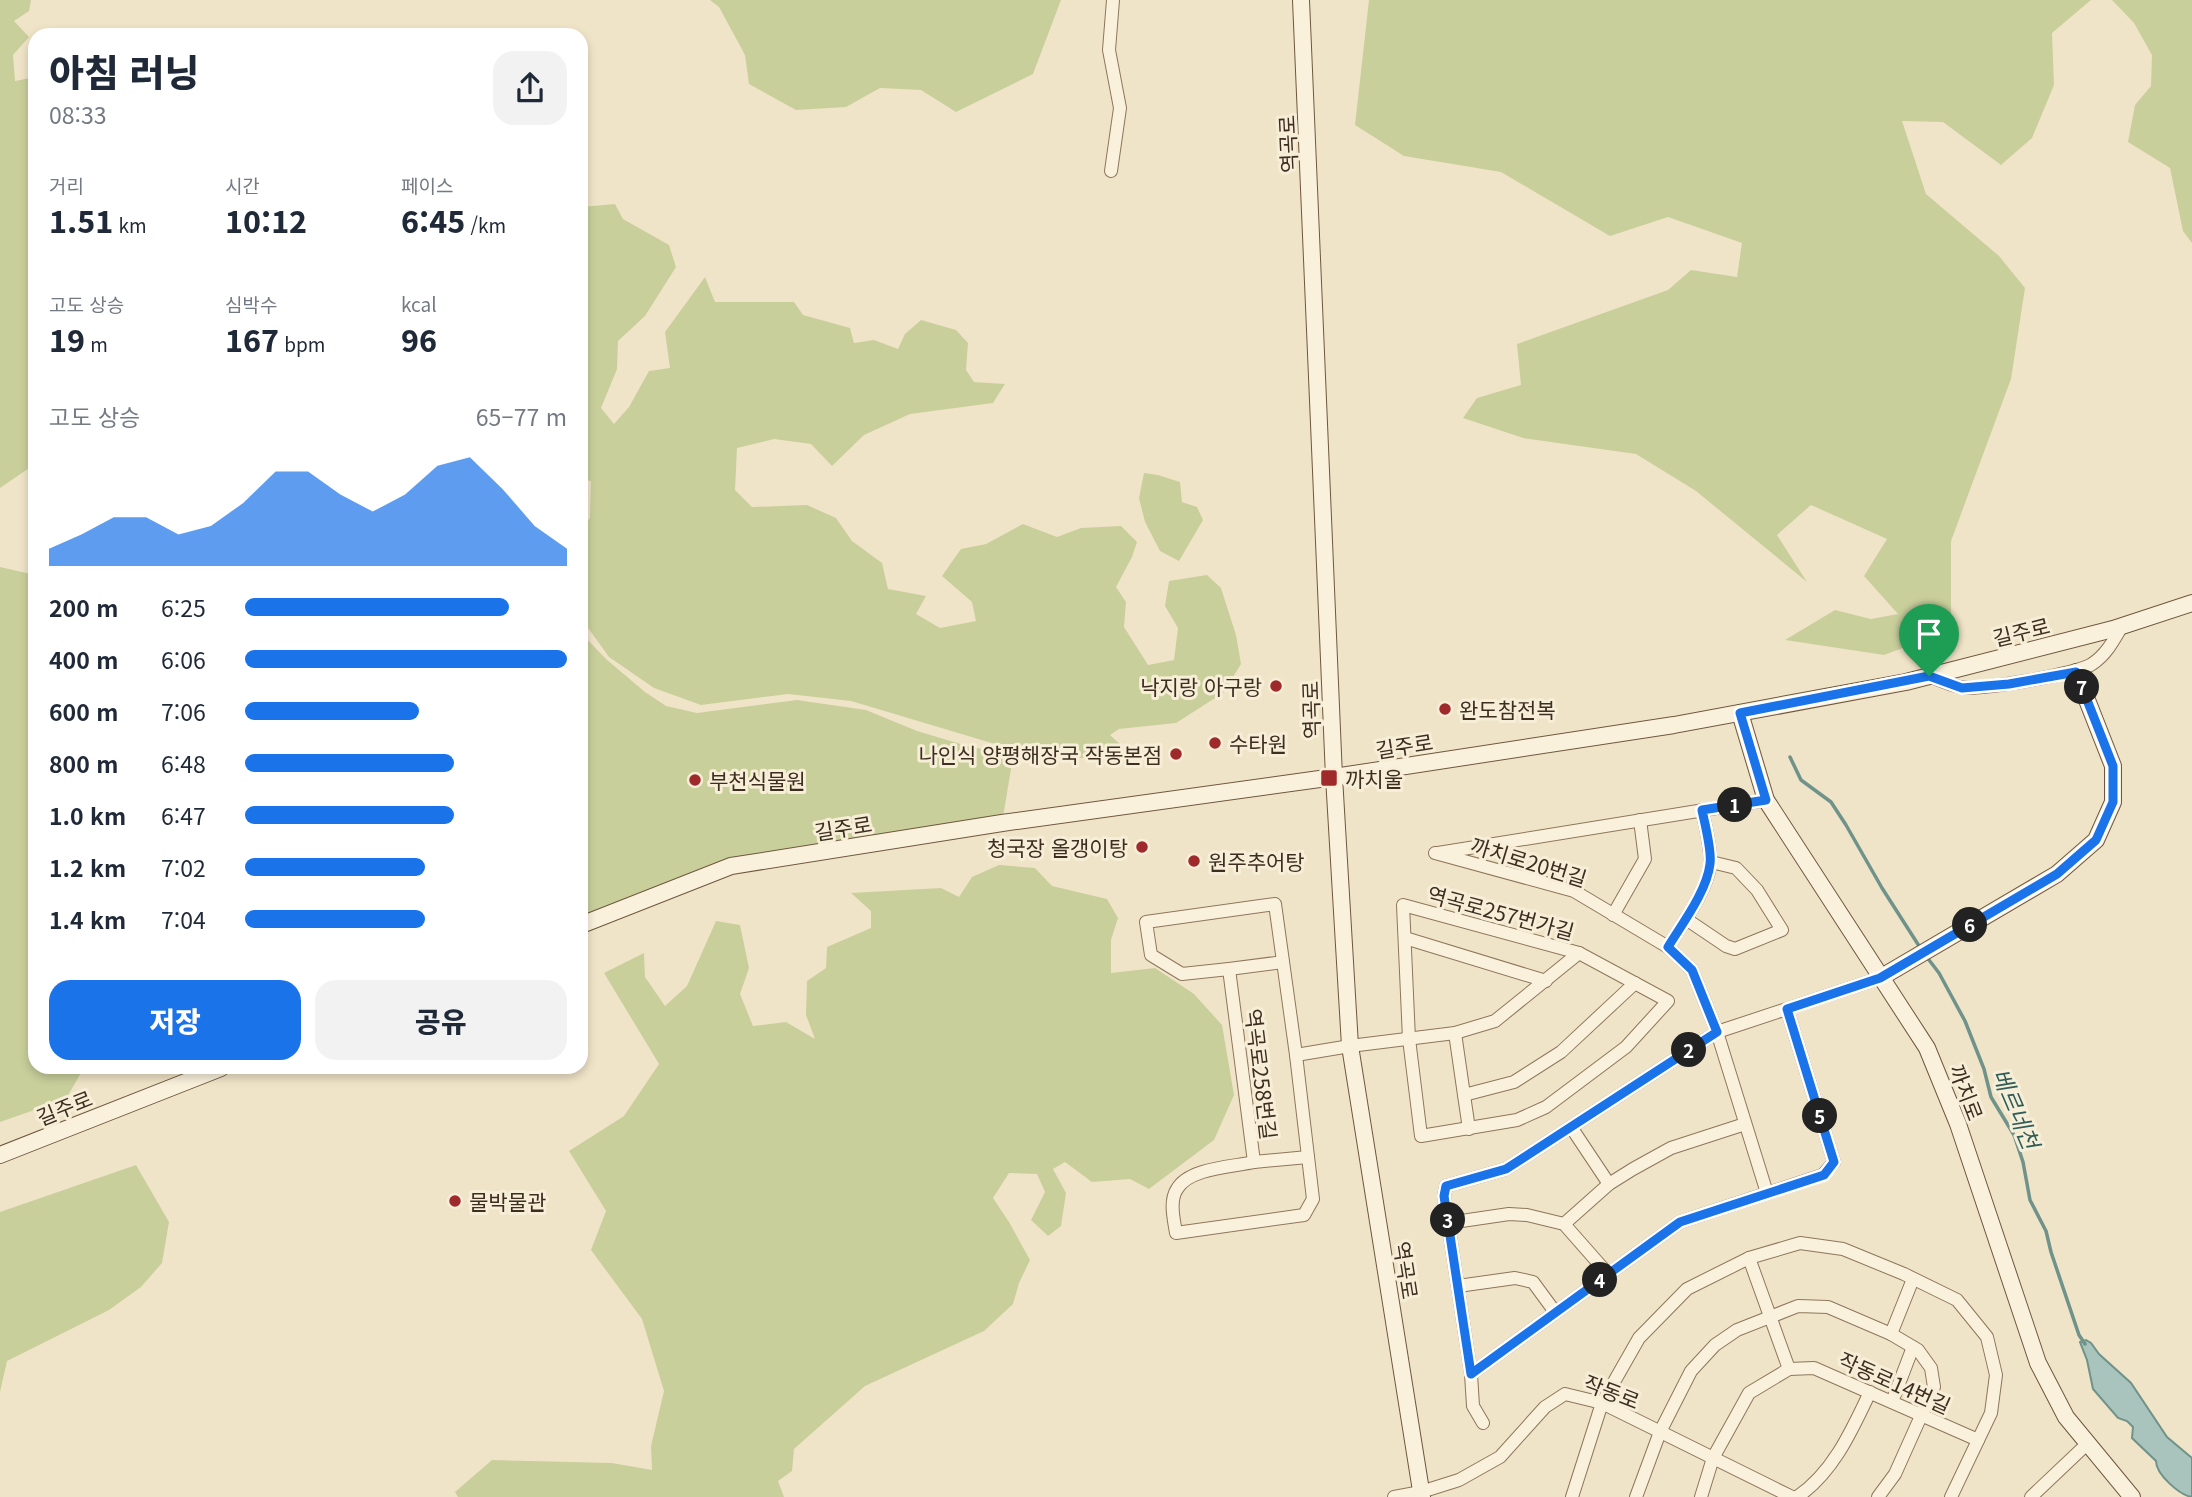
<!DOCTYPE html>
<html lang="ko">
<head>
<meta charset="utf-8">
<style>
	:root { --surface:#fff; --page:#f2f2f3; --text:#1f2937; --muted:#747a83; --accent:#1a73e8 }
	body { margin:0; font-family:Georgia,"Noto Sans KR",serif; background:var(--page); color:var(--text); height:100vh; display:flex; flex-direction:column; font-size:26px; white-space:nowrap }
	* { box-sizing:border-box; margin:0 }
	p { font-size:23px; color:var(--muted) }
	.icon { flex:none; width:38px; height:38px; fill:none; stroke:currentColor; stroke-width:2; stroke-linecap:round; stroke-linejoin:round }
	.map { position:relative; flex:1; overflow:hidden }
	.drawer { position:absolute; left:28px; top:28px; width:560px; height:1046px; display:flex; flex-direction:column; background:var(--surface); border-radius:21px; box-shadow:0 4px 10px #0003 }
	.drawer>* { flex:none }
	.pin { position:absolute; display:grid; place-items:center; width:60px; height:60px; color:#fff; margin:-72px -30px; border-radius:50% 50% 50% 0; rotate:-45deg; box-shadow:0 0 7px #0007 }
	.pin .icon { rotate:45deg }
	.km { position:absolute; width:35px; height:35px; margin:-18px; border-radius:50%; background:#222; color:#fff; font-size:19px; line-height:35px; text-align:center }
	.round { display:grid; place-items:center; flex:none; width:74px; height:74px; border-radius:21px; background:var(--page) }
	.headline { display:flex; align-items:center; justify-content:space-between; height:119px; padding:0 21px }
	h1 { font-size:38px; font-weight:800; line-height:52px }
	.stats { display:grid; grid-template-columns:repeat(3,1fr); gap:10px; height:119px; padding:7px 21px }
	.stats div { display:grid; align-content:center }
	.stats b { font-size:30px; font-weight:800 }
	.stats small { font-size:19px; font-weight:400 }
	.stats p { font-size:19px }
	.chart { height:196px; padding:14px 21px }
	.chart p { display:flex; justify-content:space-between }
	.chart svg { width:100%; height:126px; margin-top:7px; fill:var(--accent); opacity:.7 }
	.button { display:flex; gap:14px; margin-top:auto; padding:14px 21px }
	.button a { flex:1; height:80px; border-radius:21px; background:var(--accent); color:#fff; font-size:28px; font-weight:800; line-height:80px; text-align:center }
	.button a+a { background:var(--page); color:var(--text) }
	ul { padding:0 21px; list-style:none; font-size:23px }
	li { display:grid; grid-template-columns:112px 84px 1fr; align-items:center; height:52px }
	li i { height:18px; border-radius:9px; background:var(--accent) }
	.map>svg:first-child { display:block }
</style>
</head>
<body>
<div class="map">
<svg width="2192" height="1497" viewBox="0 0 2192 1497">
	<rect width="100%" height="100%" fill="#f0e4c8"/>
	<g fill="#c9cf9b">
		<path d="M 0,0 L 31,0 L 29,11 L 14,21 L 29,37 L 13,55 L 15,81 L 35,77 L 35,464 L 0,488 Z"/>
		<path d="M 710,0 L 1061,0 L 1033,74 L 956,112 L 921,90 L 880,88 L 846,107 L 796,110 L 749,84 L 745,55 L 719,7 Z"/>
		<path d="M 1369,0 L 2091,0 L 2052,33 L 2054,85 L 2032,138 L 2001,165 L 1943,122 L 1902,121 L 1926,194 L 1999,256 L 2025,288 L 2011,379 L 1951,541 L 1951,630 L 1884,655 L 1785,640 L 1835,610 L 1871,619 L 1898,614 L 1864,576 L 1887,539 L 1811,505 L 1777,535 L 1807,582 L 1696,491 L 1636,454 L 1523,438 L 1463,418 L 1477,398 L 1521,385 L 1517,344 L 1668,290 L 1691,270 L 1737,277 L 1742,243 L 1668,217 L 1610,236 L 1501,172 L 1404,156 L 1355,125 Z"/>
		<path d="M 2112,0 L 2192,0 L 2192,243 L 2183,231 L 2170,168 L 2128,142 L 2135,105 L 2151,86 L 2152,55 L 2134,23 Z"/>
		<path d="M 615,204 L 623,219 L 669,245 L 676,267 L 645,316 L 618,341 L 617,369 L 601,408 L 614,424 L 629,407 L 649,371 L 670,368 L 665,332 L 705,277 L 715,302 L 794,302 L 803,315 L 850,328 L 854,343 L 874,340 L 898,349 L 905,334 L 921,320 L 956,330 L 968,343 L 966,370 L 974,382 L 1005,384 L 993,403 L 910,414 L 864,435 L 832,466 L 811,444 L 774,439 L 737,448 L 735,490 L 752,507 L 807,505 L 836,518 L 852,541 L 882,563 L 888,589 L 926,596 L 916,614 L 940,628 L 976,621 L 972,602 L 942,576 L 961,549 L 986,544 L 1023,524 L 1057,537 L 1081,528 L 1121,526 L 1137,542 L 1132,557 L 1116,587 L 1126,602 L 1124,627 L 1148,665 L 1174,660 L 1178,628 L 1165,606 L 1169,581 L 1207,575 L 1221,588 L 1236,635 L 1241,664 L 1223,693 L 1176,723 L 1119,729 L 1110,735 L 1122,746 L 1114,758 L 1081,758 L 1033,746 L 995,744 L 851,701 L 788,694 L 701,705 L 654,688 L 609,657 L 581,618 L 581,531 L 590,518 L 591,481 L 581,479 L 581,207 Z"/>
		<path d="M 1144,473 L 1158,475 L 1180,482 L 1182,502 L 1197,507 L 1203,520 L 1179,561 L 1160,551 L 1145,522 L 1139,498 Z"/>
		<path d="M 0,567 L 35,575 L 35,1068 L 87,1068 L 82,1071 L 66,1099 L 0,1122 Z"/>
		<path d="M 581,633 L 606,659 L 645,692 L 666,706 L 697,713 L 797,700 L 866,710 L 917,731 L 974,748 L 1014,751 L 1002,823 L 731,866 L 581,925 Z"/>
		<path d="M 999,865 L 1035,868 L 1052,886 L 1107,899 L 1118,918 L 1111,940 L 1111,973 L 1155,968 L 1194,994 L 1222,1025 L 1234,1095 L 1214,1140 L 1149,1189 L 1130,1179 L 1092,1182 L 1065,1162 L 1053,1169 L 1066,1193 L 1061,1226 L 1048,1236 L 1031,1220 L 1045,1192 L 1037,1174 L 1009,1173 L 993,1198 L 1009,1222 L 1030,1260 L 1019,1283 L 1013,1304 L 984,1331 L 865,1386 L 794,1449 L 792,1471 L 778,1481 L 784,1497 L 458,1497 L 455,1492 L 492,1460 L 612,1463 L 652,1470 L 651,1446 L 664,1391 L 642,1319 L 591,1250 L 606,1211 L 569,1151 L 624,1116 L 659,1064 L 604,973 L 644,953 L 645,977 L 665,1006 L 687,986 L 716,921 L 740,925 L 749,968 L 740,994 L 753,1026 L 786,1022 L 815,1039 L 806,1015 L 807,981 L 826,968 L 827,947 L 871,928 L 871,911 L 851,893 L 941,888 L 959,897 L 972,877 Z"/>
		<path d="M 136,1165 L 169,1222 L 162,1263 L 141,1287 L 109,1310 L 7,1361 L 0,1392 L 0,1212 Z"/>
	</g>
	<path fill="#a9c4bc" stroke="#6f938a" stroke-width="2" d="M 2086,1340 L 2091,1343 L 2099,1354 L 2131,1383 L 2167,1437 L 2192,1458 L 2192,1497 C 2179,1495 2156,1474 2156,1461 L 2132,1438 L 2133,1427 L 2127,1421 L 2118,1418 L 2093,1389 L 2087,1360 L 2080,1342 Z"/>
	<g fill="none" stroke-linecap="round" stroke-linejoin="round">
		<g stroke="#6f938a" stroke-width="3.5">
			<path d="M 1790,757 L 1801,780 L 1831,802 L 1846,825 L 1882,888 L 1921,949"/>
			<path d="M 1926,956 L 1939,973 L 1965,1021 L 1984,1069 L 1991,1097 L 2014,1135 L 2023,1162 L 2030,1200 L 2046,1231 L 2051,1252 L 2079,1335 L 2085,1344"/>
		</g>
		<defs>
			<g id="street">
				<path d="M 1111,171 L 1120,108 L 1109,50 L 1113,0"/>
				<path d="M 1929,676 C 1939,680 1950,685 1960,687 C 1978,691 2078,674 2092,664 C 2106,655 2114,640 2122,626"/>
				<path d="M 1435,853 L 1574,891 L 1668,947 L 1692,970 L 1717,1032 L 1767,1193"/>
				<path d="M 1438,853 L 1766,800"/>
				<path d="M 1275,904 L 1296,1055 L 1313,1199 L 1304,1215 L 1176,1233 C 1174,1220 1169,1201 1177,1189 C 1189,1168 1232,1167 1254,1162 L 1229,969 L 1182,974 L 1151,955 L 1146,922 Z"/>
				<path d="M 1403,905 L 1579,953 L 1668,1001 L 1626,1047 L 1546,1107 L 1517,1120 L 1421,1136 L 1409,1039 Z"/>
				<path d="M 1613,915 L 1645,859 L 1640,820"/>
				<path d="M 1686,919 L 1726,946 L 1735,949 L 1782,930 L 1757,890 L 1736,868 L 1711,862"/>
				<path d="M 1405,938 L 1546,981"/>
				<path d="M 1668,947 C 1682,924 1707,891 1710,865 C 1712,850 1705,825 1702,810"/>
				<path d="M 1229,969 L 1283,962"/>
				<path d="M 1455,1033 L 1464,1095 L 1514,1082 L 1561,1052 L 1635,983"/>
				<path d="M 1296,1055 L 1350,1046 L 1455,1033 L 1495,1021 L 1579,953"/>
				<path d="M 1464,1095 L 1469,1129"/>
				<path d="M 1571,1127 L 1609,1184"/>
				<path d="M 1254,1162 L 1308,1157"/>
				<path d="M 1448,1223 L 1509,1214 L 1527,1215 L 1564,1224 L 1608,1274"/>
				<path d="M 1564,1224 L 1609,1184 L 1633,1169 L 1671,1148 L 1745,1124"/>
				<path d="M 1749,1258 L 1789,1369"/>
				<path d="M 1458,1286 L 1515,1278 L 1533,1282 L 1555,1312"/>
				<path d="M 1891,1334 L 1913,1279"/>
				<path d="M 1471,1374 L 1680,1222 L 1823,1175 L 1834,1162 L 1787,1009"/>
				<path d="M 1892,1402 L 1913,1347"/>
				<path d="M 1483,1423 L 1473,1406 L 1471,1374 L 1444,1196 L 1446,1186 L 1506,1169 L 1717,1032 L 1880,978"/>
				<path d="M 1394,1497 L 1421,1492 L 1459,1480 L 1500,1457 L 1545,1407 L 1565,1394 L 1602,1403 L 1792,1497"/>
				<path d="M 1572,1497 L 1602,1403 L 1639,1338 L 1687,1289 L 1749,1258 L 1800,1243 L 1843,1249 L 1904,1274 L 1957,1300 L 1987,1337 L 1996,1375 L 1991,1413 L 1951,1497"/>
				<path d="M 1636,1497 L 1660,1432 L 1691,1371 L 1715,1345 L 1737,1330 L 1798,1306 L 1828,1307 L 1891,1334 L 1918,1350 L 1931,1368 L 1934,1387 L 1895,1474 L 1878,1497"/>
				<path d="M 1701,1497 L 1713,1458 L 1749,1393 L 1789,1369 L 1814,1368 L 1978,1440"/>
				<path d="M 1797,1497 C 1833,1473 1852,1430 1870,1392"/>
				<path d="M 2031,1497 L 2088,1443"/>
			</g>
			<g id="secondary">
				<path d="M 1301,0 L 1334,777 L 1350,1046 L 1422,1497"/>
				<path d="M 1740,713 L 1766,800 L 1927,1048 L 1958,1124 L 2038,1363 L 2066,1417 L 2132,1497"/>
				<path d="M 581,925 L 731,866 L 1002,823 L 1334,777 L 1674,725 L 1906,682 L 2113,629 L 2192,603"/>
				<path d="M 1880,978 L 2057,874 L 2096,840 L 2113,802 L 2113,766 L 2076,672"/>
				<path d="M 0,1155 L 221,1068"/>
			</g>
		</defs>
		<use href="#street" stroke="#8d765c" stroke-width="14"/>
		<use href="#secondary" stroke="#6f573f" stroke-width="18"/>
		<use href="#street" stroke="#faf1dc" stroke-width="12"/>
		<use href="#secondary" stroke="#faf1dc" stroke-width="16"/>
	</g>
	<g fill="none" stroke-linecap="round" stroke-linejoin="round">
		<defs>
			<path id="route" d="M 2076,672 L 2113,766 L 2113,802 L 2096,840 L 2057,874 L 1880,978 L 1787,1009 L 1834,1162 L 1824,1175 L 1680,1222 L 1471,1374 L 1444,1196 L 1446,1186 L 1506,1169 L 1717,1032 L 1692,970 L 1668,947 C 1682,924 1707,891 1710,864 C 1712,850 1705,825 1702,810 L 1766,800 L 1740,713 L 1929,676 L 1962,688 L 2009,684 Z"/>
		</defs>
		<use href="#route" stroke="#fff" stroke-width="14"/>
		<use href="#route" stroke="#1a73e8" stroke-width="9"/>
	</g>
	<g fill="#9e2a2b" stroke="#f7eed8" stroke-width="2.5">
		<circle cx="1276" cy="686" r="7"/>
		<circle cx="1445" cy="709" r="7"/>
		<circle cx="1215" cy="743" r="7"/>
		<circle cx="1176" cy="754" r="7"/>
		<rect x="1320" y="769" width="18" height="18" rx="3.5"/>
		<circle cx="695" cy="780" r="7"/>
		<circle cx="1142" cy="847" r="7"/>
		<circle cx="1194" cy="861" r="7"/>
		<circle cx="455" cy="1201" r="7"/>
	</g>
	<g text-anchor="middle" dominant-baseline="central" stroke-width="6" stroke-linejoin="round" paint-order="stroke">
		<g font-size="21" fill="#3d2e20" stroke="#f7eed8">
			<text transform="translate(1287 144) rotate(-93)">역곡로</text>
			<text transform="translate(2021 631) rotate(-14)">길주로</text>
			<text transform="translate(1310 710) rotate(-92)">역곡로</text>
			<text transform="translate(1404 745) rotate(-9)">길주로</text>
			<text transform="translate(843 827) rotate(-9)">길주로</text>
			<text transform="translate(1529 861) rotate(17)">까치로20번길</text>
			<text transform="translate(1501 912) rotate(15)">역곡로257번가길</text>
			<text transform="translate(1262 1074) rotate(83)">역곡로258번길</text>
			<text transform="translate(1967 1092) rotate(69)">까치로</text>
			<text transform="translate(64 1107) rotate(-22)">길주로</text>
			<text transform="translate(1407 1270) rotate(81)">역곡로</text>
			<text transform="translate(1895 1382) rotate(24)">작동로14번길</text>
			<text transform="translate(1612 1391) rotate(21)">작동로</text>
		</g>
		<g font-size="21" fill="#3d2e20" stroke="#f7eed8" text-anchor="start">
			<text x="1262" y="686" text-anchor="end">낙지랑 아구랑</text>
			<text x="1459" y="709">완도참전복</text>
			<text x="1229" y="743">수타원</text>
			<text x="1162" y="754" text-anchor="end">나인식 양평해장국 작동본점</text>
			<text x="1345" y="778">까치울</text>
			<text x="709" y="780">부천식물원</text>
			<text x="1128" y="847" text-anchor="end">청국장 올갱이탕</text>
			<text x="1208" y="861">원주추어탕</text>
			<text x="469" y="1201">물박물관</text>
		</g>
		<g font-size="23" font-style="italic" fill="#2f5d5a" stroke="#f7eed8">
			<text transform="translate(2017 1108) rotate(67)">베르네천</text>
		</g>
	</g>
</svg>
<div class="pin" style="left:1929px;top:676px;background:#1e9e55"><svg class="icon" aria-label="arrive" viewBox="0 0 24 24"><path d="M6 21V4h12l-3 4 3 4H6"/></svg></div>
<b class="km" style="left:1735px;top:805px">1</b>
<b class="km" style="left:1689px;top:1050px">2</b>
<b class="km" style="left:1448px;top:1220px">3</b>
<b class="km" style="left:1600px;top:1280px">4</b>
<b class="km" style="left:1820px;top:1116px">5</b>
<b class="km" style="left:1970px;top:925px">6</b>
<b class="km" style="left:2082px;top:687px">7</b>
<section class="drawer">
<div class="headline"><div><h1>아침 러닝</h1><p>08:33</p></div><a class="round"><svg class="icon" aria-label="share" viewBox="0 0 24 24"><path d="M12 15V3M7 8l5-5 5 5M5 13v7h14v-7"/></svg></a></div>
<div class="stats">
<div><p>거리</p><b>1.51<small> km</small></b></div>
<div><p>시간</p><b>10:12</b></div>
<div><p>페이스</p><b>6:45<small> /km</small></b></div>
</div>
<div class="stats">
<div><p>고도 상승</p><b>19<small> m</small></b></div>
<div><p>심박수</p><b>167<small> bpm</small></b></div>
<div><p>kcal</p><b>96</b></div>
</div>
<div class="chart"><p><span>고도 상승</span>65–77 m</p>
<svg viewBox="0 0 160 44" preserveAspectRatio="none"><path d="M0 44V38L10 33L20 27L30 27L40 33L50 30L60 22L70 11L80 11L90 19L100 25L110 19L120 9L130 6L140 17L150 30L160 38V44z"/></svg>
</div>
<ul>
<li><b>200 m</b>6:25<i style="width:82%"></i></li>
<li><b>400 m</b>6:06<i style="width:100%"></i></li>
<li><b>600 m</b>7:06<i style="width:54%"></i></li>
<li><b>800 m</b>6:48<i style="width:65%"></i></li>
<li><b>1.0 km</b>6:47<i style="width:65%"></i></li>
<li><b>1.2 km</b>7:02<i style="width:56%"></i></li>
<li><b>1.4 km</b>7:04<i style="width:56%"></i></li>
</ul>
<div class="button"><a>저장</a><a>공유</a></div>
</section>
</div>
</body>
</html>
